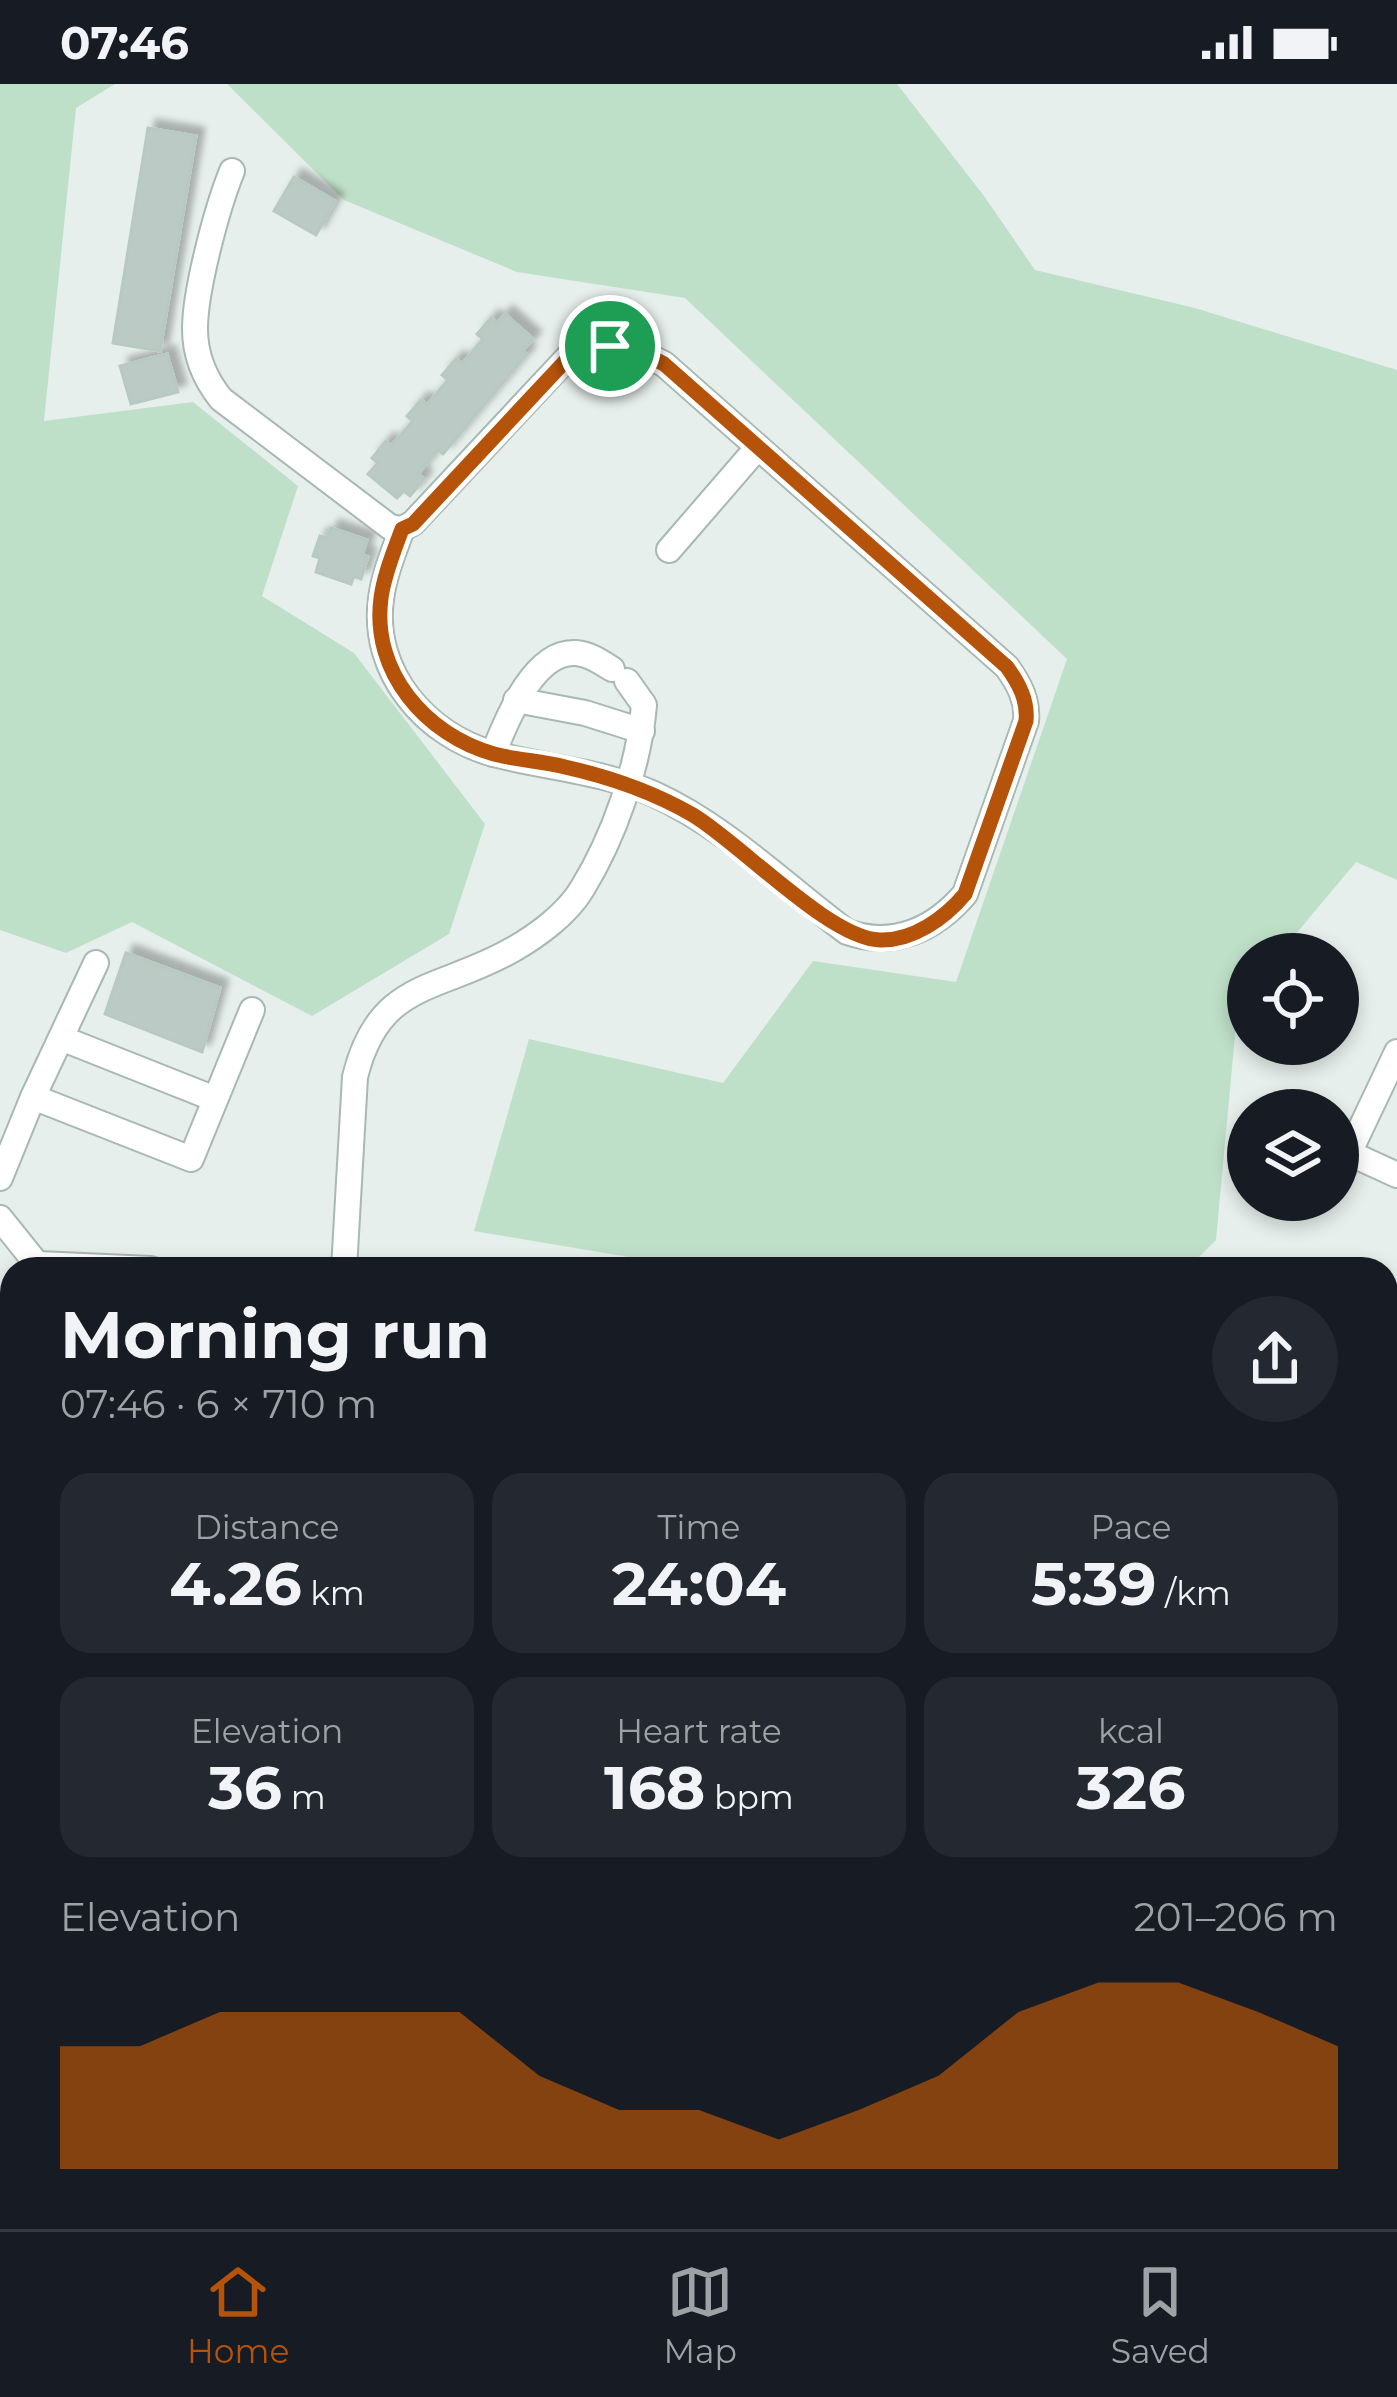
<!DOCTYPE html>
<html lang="en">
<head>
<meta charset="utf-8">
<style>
	:root { --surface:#171b24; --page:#242831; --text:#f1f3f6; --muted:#9ea1a6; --line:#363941; --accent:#b45309 }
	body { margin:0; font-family:Montserrat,sans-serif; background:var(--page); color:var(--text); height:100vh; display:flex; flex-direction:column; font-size:45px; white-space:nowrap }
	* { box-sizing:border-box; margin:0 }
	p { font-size:39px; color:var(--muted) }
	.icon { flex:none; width:66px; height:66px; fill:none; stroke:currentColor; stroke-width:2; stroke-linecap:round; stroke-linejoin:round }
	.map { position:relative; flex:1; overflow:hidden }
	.panel { position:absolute; left:0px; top:1173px; width:1398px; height:972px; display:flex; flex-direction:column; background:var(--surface); border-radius:36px 36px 0 0; box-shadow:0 6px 18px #0003 }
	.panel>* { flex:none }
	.controls { position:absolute; left:1227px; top:849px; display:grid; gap:24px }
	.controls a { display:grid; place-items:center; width:132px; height:132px; border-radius:50%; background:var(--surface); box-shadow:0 6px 18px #0003; font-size:60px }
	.pin { position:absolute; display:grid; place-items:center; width:102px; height:102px; color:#fff; margin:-51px; border:6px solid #fff; border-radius:50%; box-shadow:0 3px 12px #0007 }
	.round { display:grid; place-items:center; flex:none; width:126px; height:126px; border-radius:63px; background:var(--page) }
	.overview { display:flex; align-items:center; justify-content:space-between; height:204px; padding:0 60px }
	h1 { font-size:66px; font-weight:700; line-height:90px }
	.stats { display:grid; grid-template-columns:repeat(3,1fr); gap:18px; height:204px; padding:12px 60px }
	.stats div { display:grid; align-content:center; border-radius:30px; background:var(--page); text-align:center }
	.stats b { font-size:60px; font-weight:700 }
	.stats small { font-size:33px; font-weight:400 }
	.stats p { font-size:33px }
	.chart { height:336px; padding:24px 60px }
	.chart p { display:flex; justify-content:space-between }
	.chart svg { width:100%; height:216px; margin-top:12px; fill:var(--accent); opacity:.7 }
	.status { display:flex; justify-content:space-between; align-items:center; height:84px; padding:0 60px; background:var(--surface); direction:ltr }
	.status svg { height:33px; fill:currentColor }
	.dock { display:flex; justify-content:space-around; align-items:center; height:168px; border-top:3px solid var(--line); background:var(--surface); font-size:33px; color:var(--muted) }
	.dock a { display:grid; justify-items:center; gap:6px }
	.dock .on { color:var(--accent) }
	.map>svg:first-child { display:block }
</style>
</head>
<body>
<div class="status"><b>07:46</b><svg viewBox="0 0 49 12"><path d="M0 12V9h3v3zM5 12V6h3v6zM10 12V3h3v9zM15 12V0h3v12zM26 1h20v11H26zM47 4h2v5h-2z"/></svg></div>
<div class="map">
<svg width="1397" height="2145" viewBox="0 0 1397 2145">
	<defs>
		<filter id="shadow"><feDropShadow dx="8" dy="-8" stdDeviation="3" flood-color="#0004"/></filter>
	</defs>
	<rect width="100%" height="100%" fill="#e6efeb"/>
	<g fill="#bfe0c8">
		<path d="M 0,0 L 115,0 L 76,24 L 44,337 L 193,318 L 298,402 L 262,512 L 354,569 L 485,740 L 449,850 L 312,932 L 132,838 L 66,869 L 0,846 Z"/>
		<path d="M 227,0 L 897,0 L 984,112 L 1035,186 L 1195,224 L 1397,286 L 1397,796 L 1356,778 L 1279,870 L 1248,870 L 1248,906 L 1238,919 L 1216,1156 L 1187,1185 L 700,1185 L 474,1147 L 529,955 L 723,999 L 813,877 L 956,898 L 1067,575 L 685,214 L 517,188 L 344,116 Z"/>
		<path d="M 0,1414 L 12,1414 L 12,1585 L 0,1582 Z"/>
		<path d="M 1386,1621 L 1397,1626 L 1397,1779 L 1386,1770 Z"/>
		<path d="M 1386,1907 L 1397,1915 L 1397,2145 L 1194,2144 L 1189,2133 L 1386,2133 Z"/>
		<path d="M 64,2133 L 170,2133 L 157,2145 L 62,2145 Z"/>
		<path d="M 1059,2133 L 1137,2133 L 1146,2145 L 1057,2145 Z"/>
	</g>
	<g fill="#bbcac4" stroke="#b8c9c2" stroke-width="3" filter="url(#shadow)">
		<path d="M 148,44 L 196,52 L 160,267 L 113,259 Z"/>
		<path d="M 294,93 L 335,117 L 316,151 L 274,127 Z"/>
		<path d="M 505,230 L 533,255 L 523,266 L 527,270 L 443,370 L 438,366 L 418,390 L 424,395 L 410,412 L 404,407 L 397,414 L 368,390 L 378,379 L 372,374 L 386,357 L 391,362 L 413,337 L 407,332 L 421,316 L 427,321 L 448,296 L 442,291 L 456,275 L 462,280 L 483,255 L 477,250 L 491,234 L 497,239 Z"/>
		<path d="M 167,270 L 178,308 L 131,320 L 120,282 Z"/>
		<path d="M 331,444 L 367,456 L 362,471 L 368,473 L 361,495 L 354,492 L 351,500 L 316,488 L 320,474 L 313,472 L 320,452 L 327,454 Z"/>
		<path d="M 126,869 L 220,904 L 202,968 L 105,930 Z"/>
	</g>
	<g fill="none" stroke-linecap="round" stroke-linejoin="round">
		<defs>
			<g id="minor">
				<path d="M 232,87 C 217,124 195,206 195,245 C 195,271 205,295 221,315 L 390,443 L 402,445 L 413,439 L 570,271 C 605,258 631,263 664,280 L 1007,583 C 1019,600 1028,616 1026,637 L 965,810 C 934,846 893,864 847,848 C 784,801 726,743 654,710 C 603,687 547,684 494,670 C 426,652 371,588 381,515 C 384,491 394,467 402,445"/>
				<path d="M 669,466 L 758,363"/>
				<path d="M 516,616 L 585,629 L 642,647"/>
				<path d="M 493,670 C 506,638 533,566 576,569 C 589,570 601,578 612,585"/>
				<path d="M 61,954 L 215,1015"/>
				<path d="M 1397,968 L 1349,1069 L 1397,1091"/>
				<path d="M 33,1013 L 96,879"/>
				<path d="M 0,1094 L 33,1013 L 191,1075 L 252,926"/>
				<path d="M 0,1134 L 41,1185"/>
				<path d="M 38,1180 L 151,1185"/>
				<path d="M 344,1185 L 355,993 C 379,895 439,908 512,866 C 537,852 567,830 582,805 C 614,753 639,682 644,621 L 627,597"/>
				<path d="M 1386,1464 L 1397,1469"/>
				<path d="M 0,1701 L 12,1703"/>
				<path d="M 0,1853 L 12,1782"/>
				<path d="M 1037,2145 L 1039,2133"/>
			</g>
			<g id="highway">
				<path d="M 0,1269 L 12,1269"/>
				<path d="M 0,1372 L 12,1372"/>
				<path d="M 1386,1579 L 1397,1585"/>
				<path d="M 1386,1818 L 1397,1828"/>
				<path d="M 1386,1875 L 1397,1880"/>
				<path d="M 0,2027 L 12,2029"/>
				<path d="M 620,2133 L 688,2145"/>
				<path d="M 861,2133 L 877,2145"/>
				<path d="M 1164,2133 L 1173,2145"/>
				<path d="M 693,2145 L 731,2142 L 765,2133"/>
			</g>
		</defs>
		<use href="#minor" stroke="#a8b8b2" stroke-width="28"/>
		<use href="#highway" stroke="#c2cac8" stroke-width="40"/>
		<use href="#minor" stroke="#fff" stroke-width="24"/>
		<use href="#highway" stroke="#2f6f62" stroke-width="36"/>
	</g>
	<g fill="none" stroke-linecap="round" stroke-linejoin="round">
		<defs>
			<path id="route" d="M 610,262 L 645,270 L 664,280 L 1007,583 C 1019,600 1028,616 1026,637 L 965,810 C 945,834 913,857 880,856 C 830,855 741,760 693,731 C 653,708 610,693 565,683 C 542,677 517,676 494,670 C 426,651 371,588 381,514 C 384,491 394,467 402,445 L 413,440 L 570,272 Z"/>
		</defs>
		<use href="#route" stroke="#fff" stroke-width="24"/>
		<use href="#route" stroke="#b45309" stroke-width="15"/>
	</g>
</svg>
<div class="controls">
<a><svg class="icon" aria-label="locate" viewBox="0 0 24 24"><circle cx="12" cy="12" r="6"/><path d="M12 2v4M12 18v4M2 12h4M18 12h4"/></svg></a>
<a><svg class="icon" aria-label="layers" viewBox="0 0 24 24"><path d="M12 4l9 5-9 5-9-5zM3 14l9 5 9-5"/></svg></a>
</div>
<div class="pin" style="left:610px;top:262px;background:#1e9e55"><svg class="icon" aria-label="arrive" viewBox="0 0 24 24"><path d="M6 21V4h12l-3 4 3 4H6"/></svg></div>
<section class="panel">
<div class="overview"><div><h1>Morning run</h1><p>07:46 · 6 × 710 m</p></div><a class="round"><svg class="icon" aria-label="share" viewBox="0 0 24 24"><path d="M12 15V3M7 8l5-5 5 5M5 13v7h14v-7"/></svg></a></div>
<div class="stats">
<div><p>Distance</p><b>4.26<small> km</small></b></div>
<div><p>Time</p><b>24:04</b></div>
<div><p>Pace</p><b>5:39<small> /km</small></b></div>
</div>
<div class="stats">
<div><p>Elevation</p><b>36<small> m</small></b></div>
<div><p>Heart rate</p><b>168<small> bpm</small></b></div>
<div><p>kcal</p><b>326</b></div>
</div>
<div class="chart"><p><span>Elevation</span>201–206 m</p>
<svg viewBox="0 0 160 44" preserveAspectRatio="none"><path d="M0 44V19L10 19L20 12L30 12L40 12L50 12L60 25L70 32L80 32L90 38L100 32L110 25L120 12L130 6L140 6L150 12L160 19V44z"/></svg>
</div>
</section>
</div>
<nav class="dock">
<a class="on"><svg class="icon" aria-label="home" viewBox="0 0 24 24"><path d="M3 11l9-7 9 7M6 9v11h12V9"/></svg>Home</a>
<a><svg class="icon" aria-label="map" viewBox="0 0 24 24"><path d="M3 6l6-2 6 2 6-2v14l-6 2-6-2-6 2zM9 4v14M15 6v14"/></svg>Map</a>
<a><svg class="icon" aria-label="saved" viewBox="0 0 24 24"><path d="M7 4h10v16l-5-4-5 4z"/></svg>Saved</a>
</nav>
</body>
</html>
